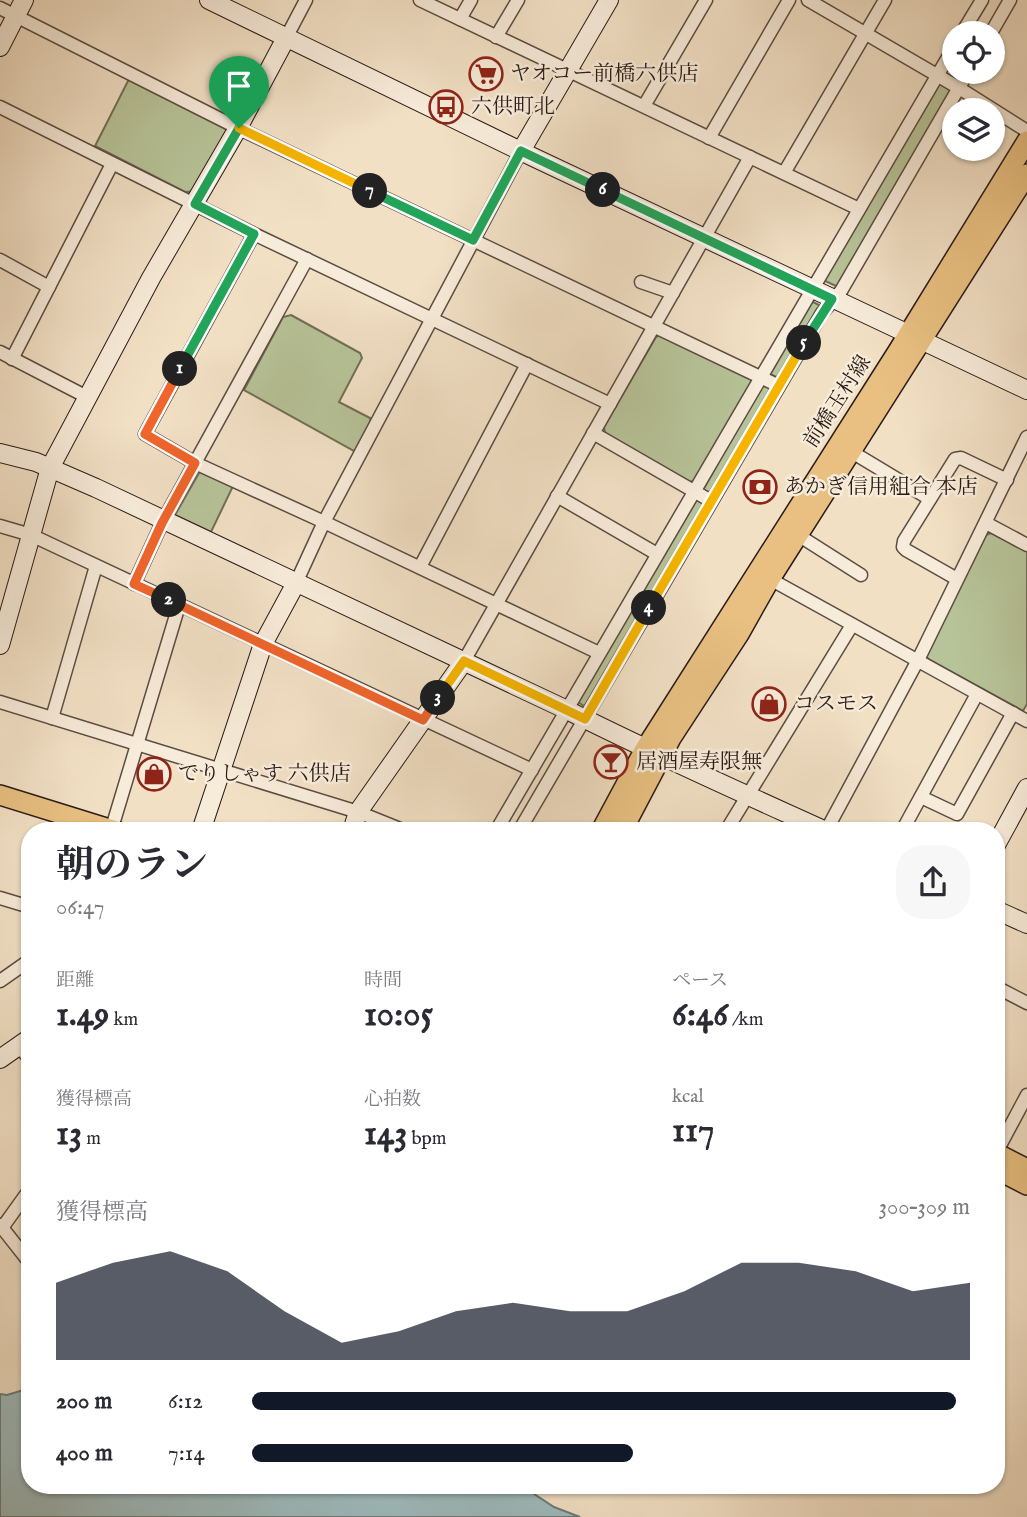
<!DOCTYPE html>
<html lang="ja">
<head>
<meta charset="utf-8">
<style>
	:root { --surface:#fff; --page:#f7f7f7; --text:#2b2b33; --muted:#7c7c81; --accent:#111827 }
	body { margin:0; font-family:"IM FELL English","Noto Serif JP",serif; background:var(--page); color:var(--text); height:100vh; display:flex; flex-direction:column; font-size:26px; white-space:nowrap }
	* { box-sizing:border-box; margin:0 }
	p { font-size:23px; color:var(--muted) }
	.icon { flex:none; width:38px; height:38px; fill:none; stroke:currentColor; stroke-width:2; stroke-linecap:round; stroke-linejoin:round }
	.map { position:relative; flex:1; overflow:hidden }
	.panel { position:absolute; left:21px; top:822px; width:984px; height:672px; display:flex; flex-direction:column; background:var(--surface); border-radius:28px; box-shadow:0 2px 5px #0004 }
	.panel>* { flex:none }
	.buttons { position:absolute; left:942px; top:21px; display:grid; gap:14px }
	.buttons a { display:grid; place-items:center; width:63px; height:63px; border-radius:50%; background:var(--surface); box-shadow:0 2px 5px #0004; font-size:35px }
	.pin { position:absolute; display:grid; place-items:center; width:60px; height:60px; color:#fff; margin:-72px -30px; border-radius:50% 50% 50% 0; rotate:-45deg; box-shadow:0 0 7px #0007 }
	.pin .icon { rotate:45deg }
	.km { position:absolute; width:35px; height:35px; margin:-18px; border-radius:50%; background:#222; color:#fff; font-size:19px; line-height:35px; text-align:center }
	.round { display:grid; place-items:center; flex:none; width:74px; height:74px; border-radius:28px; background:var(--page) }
	.summary { display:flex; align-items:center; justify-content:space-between; height:119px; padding:0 35px }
	h1 { font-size:38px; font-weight:700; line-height:52px }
	.metrics { display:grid; grid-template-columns:repeat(3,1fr); gap:10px; height:119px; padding:7px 35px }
	.metrics div { display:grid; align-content:center }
	.metrics b { font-size:35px; font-weight:700 }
	.metrics small { font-size:19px; font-weight:400 }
	.metrics p { font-size:19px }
	.chart { height:196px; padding:14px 35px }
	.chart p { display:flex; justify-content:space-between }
	.chart svg { width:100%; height:126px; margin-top:7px; fill:var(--accent); opacity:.7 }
	ul { padding:0 35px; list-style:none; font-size:23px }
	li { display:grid; grid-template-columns:112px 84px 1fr; align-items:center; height:52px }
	li i { height:18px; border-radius:9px; background:var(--accent) }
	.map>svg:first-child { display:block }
</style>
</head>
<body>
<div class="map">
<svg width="1027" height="1517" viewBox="0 0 1027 1517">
	<rect width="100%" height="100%" fill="#f2e0c5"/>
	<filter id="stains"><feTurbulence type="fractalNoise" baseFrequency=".00286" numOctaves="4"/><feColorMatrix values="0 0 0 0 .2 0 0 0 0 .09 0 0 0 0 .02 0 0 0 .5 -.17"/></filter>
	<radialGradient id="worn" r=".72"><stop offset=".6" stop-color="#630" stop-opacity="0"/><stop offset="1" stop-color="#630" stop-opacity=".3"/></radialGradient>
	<g fill="#b7c398" stroke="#706f57" stroke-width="2">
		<path d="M 130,77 L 227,125 L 229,131 L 197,191 L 185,192 L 95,146 Z"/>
		<path d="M 942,84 L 950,88 L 951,92 L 838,287 L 823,280 L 938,85 Z"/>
		<path d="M 811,301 L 821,306 L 781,375 L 776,377 L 770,374 Z"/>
		<path d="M 291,315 L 360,353 L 362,358 L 339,402 L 370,418 L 371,422 L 356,452 L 244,390 L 283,317 Z"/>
		<path d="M 662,334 L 750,376 L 752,382 L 694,481 L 689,482 L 605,433 L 604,427 L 656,337 Z"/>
		<path d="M 762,385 L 771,386 L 771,392 L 713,491 L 708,492 L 703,490 Z"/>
		<path d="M 205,471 L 234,484 L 211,532 L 175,515 L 199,473 Z"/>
		<path d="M 697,498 L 704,504 L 586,707 L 576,701 Z"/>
		<path d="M 991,533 L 1027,551 L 1027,704 L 1023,711 L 928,659 L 926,654 L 986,535 Z"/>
	</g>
	<path fill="#9ebbbd" stroke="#6f7b7a" stroke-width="2" d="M 30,1388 L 30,1486 L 522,1486 L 554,1507 L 580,1517 L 0,1517 L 0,1394 L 7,1395 Z"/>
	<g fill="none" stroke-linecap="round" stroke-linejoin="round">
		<defs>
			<g id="street">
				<path d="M 420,0 L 859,209"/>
				<path d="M 808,0 L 959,88 L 1027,131"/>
				<path d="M 0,8 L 238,128 L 779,386"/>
				<path d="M 460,19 L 471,0"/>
				<path d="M 962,33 L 982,0"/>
				<path d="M 991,33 L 1010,0"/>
				<path d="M 496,37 L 518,0"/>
				<path d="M 286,38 L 306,0"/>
				<path d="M 644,106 L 706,0"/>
				<path d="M 0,107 L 254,234 L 610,404"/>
				<path d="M 709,138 L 789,0"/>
				<path d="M 784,173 L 885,0"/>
				<path d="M 254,234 L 145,434 L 195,463 L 324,522 L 599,653"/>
				<path d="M 0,260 L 49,287"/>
				<path d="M 641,282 L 673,293"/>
				<path d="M 0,352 L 87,397"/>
				<path d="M 12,359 L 112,164"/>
				<path d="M 593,433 L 711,501"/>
				<path d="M 852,452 L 930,499"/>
				<path d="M 557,496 L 657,554"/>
				<path d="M 986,523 L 1027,545"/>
				<path d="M 0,526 L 31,535 L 532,770"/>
				<path d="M 798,535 L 861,575"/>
				<path d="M 420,567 L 527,364"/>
				<path d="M 770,579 L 1027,721"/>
				<path d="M 957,579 L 906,550 L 903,547 L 904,541 L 955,459 L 961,458 L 1007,480"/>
				<path d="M 296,583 L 324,522 L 521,151"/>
				<path d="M 134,584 L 162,523 L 307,259"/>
				<path d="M 464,661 L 750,157"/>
				<path d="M 0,702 L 358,812 L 405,831"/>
				<path d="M 52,718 L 96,566"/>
				<path d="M 921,797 L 957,814 L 1013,713"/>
				<path d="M 111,831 L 177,612"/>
				<path d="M 496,831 L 954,47"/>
				<path d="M 519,831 L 822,313 L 841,291 L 968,72"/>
				<path d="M 726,831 L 852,625"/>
				<path d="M 826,831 L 918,660 L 1027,437"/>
				<path d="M 902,831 L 977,694"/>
				<path d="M 0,898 L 30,907"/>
				<path d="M 0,981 L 30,960"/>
				<path d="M 996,987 L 1027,1003"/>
				<path d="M 18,1046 L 30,1059"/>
				<path d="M 996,1153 L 1027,1095"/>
				<path d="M 0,1225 L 30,1263"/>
				<path d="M 2,1228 L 30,1189"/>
			</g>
			<g id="secondary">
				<path d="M 209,0 L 535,158 L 1027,390"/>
				<path d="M 0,47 L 24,0"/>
				<path d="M 521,151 L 609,0"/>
				<path d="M 0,453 L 36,462 L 96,488 L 567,710 C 652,753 740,792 826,831"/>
				<path d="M 0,645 L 50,468 L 151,278 L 238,128 L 286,38"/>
				<path d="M 201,831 L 263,644 L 296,583"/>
				<path d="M 352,831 L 358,812 L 464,661"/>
				<path d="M 996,845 L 1027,788"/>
				<path d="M 996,910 L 1027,924"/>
				<path d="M 0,1059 L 30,1038"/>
			</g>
			<g id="primary">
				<path d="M 0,795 L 116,831"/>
				<path d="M 601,831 L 645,749 L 898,351 L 1027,141"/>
				<path d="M 622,831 L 671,738 L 739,634 L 770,579 L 1027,174"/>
				<path d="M 996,1153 L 1027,1169"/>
				<path d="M 996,1169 L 1027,1185"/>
			</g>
		</defs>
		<use href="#street" stroke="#5b4c42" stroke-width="15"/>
		<use href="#secondary" stroke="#291b16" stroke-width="20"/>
		<use href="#primary" stroke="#291b16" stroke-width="22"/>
		<use href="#street" stroke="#f7ebd9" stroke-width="12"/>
		<use href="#secondary" stroke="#f7ebd9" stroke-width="18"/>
		<use href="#primary" stroke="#e9c082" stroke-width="19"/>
	</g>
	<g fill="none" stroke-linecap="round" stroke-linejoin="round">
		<defs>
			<path id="split-1" d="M 180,369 L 254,234 L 195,204 L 239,128"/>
			<path id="split-2" d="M 169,600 L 134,584 L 162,523 L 195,463 L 145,434 L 180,369"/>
			<path id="split-3" d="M 169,600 L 423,720 L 438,698"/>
			<path id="split-4" d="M 438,698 L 464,661 L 585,719 L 649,608"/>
			<path id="split-5" d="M 649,608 L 804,343"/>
			<path id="split-6" d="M 603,190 L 832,299 L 804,343"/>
			<path id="split-7" d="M 370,191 L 473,240 L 521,151 L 603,190"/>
			<path id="split-8" d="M 239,128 L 370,191"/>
		</defs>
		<use href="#split-1" stroke="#fff" stroke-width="14"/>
		<use href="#split-2" stroke="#fff" stroke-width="14"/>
		<use href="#split-3" stroke="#fff" stroke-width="14"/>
		<use href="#split-4" stroke="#fff" stroke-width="14"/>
		<use href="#split-5" stroke="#fff" stroke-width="14"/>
		<use href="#split-6" stroke="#fff" stroke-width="14"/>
		<use href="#split-7" stroke="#fff" stroke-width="14"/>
		<use href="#split-8" stroke="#fff" stroke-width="14"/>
		<use href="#split-1" stroke="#22a559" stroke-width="9"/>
		<use href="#split-2" stroke="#f0652b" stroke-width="9"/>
		<use href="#split-3" stroke="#f0652b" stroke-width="9"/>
		<use href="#split-4" stroke="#f5b400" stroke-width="9"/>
		<use href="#split-5" stroke="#f5b400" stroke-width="9"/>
		<use href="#split-6" stroke="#22a559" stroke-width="9"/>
		<use href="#split-7" stroke="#22a559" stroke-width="9"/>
		<use href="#split-8" stroke="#f5b400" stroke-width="9"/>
	</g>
	<defs>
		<symbol id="supermarket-ring" viewBox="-11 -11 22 22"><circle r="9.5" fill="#f7ebd9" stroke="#8f2418" stroke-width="1.5"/><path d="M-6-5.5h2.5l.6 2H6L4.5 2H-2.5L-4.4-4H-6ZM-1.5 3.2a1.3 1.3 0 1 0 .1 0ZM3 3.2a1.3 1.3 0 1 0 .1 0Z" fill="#8f2418"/></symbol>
		<symbol id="bus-ring" viewBox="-11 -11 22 22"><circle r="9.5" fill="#f7ebd9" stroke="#8f2418" stroke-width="1.5"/><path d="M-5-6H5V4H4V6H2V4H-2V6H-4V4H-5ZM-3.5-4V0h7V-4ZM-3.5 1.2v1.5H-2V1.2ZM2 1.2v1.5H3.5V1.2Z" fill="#8f2418"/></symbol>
		<symbol id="bank-ring" viewBox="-11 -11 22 22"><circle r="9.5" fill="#f7ebd9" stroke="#8f2418" stroke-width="1.5"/><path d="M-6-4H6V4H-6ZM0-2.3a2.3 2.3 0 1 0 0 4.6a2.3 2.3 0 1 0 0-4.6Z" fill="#8f2418"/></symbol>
		<symbol id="shop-ring" viewBox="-11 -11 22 22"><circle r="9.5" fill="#f7ebd9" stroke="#8f2418" stroke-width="1.5"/><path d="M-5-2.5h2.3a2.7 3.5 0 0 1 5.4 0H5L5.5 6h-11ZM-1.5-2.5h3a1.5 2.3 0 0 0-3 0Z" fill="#8f2418"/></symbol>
		<symbol id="bar-ring" viewBox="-11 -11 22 22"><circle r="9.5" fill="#f7ebd9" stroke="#8f2418" stroke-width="1.5"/><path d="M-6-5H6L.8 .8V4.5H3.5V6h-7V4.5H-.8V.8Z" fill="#8f2418"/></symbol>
	</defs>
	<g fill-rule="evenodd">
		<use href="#supermarket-ring" x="467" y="55" width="38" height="38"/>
		<use href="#bus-ring" x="427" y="88" width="38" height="38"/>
		<use href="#bank-ring" x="741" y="468" width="38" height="38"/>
		<use href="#shop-ring" x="750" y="685" width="38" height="38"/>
		<use href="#bar-ring" x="592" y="743" width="38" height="38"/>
		<use href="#shop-ring" x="135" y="755" width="38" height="38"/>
	</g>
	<g text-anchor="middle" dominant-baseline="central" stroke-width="5" stroke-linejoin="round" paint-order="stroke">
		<g font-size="21" fill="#291b16" stroke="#f7ebd9" text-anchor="start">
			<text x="510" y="74">ヤオコー前橋六供店</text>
			<text x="471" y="107">六供町北</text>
			<text x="784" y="487">あかぎ信用組合 本店</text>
			<text x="794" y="704">コスモス</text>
			<text x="636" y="762">居酒屋寿限無</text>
			<text x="178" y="774">でりしゃす 六供店</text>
		</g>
		<g font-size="21" fill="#291b16" stroke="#f7ebd9">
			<text transform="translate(838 402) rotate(-57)">前橋玉村線</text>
		</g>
	</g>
	<rect width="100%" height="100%" filter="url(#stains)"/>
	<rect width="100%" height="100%" fill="url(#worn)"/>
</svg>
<div class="buttons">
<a><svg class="icon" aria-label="locate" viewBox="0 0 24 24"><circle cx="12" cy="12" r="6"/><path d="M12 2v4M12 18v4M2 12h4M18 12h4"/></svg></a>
<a><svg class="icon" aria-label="layers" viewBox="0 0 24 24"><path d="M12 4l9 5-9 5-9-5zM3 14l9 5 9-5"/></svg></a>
</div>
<div class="pin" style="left:239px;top:128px;background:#1e9e55"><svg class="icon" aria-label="arrive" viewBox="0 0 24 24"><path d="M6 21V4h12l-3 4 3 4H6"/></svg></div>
<b class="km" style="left:180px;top:369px">1</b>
<b class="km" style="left:169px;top:600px">2</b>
<b class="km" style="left:438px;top:698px">3</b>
<b class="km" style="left:649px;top:608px">4</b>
<b class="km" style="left:804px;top:343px">5</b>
<b class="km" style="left:603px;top:190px">6</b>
<b class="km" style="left:370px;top:191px">7</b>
<section class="panel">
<div class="summary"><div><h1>朝のラン</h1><p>06:47</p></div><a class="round"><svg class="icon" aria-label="share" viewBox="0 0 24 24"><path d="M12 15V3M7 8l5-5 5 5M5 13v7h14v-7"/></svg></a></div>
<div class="metrics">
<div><p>距離</p><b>1.49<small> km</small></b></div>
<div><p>時間</p><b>10:05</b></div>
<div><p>ペース</p><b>6:46<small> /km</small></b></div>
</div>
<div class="metrics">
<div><p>獲得標高</p><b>13<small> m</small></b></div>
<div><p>心拍数</p><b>143<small> bpm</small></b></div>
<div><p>kcal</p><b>117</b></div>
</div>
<div class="chart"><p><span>獲得標高</span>300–309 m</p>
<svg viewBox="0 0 160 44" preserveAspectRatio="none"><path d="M0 44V17L10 10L20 6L30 13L40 27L50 38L60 34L70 27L80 24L90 27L100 27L110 20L120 10L130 10L140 13L150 20L160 17V44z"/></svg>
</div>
<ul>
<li><b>200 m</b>6:12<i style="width:98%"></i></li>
<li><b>400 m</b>7:14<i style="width:53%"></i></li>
</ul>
</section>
</div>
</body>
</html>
